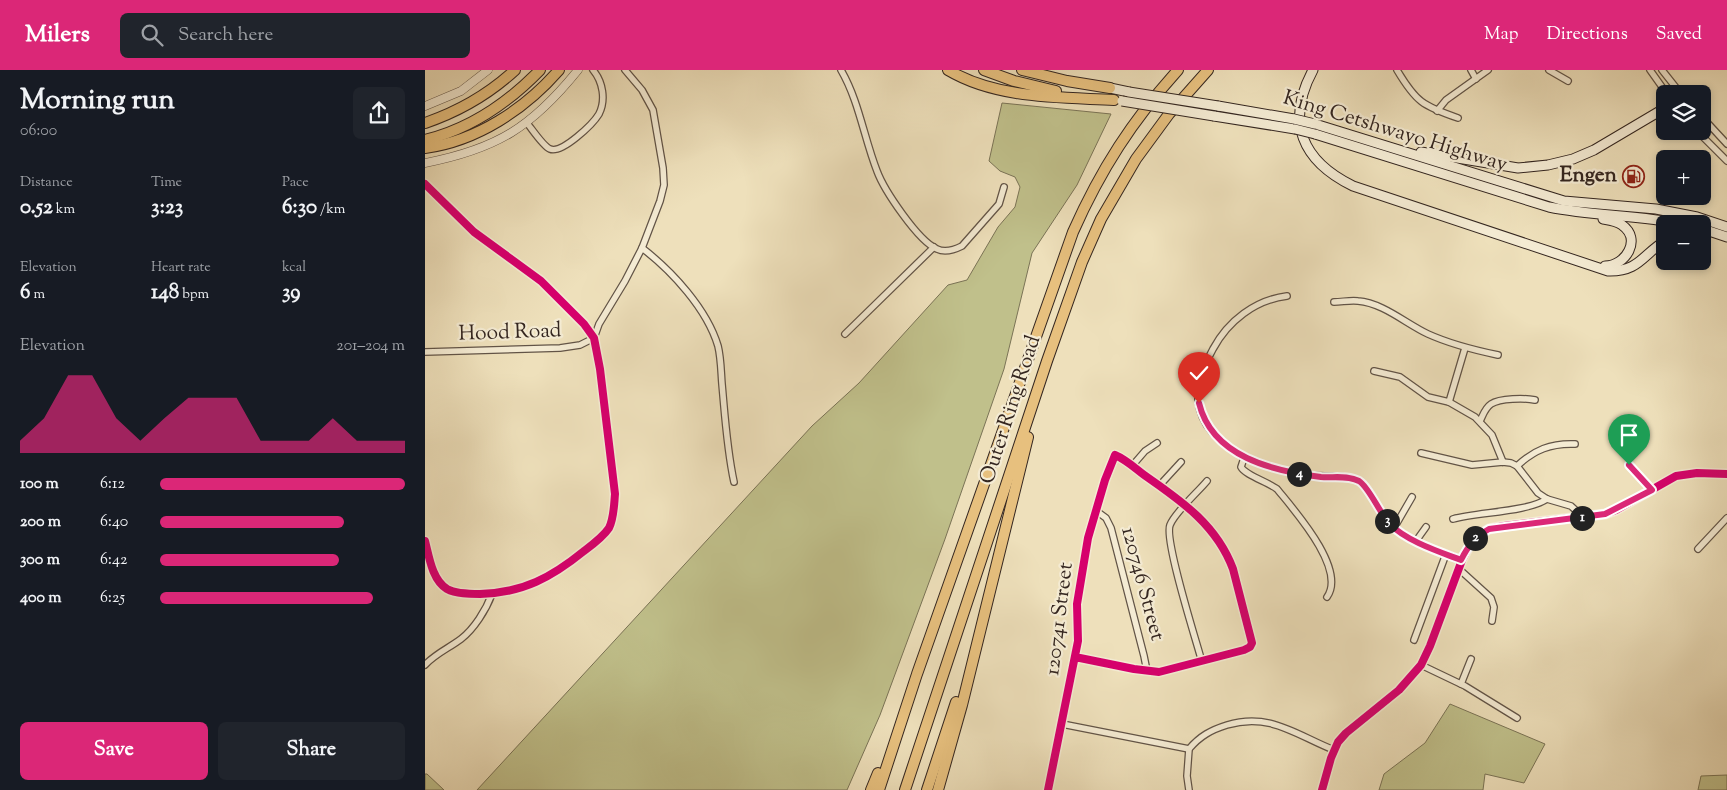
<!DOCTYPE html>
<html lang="en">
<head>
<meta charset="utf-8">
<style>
	:root { --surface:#171b24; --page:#20242c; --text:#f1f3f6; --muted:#9ea1a6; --accent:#db2777 }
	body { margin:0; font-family:"Sorts Mill Goudy",serif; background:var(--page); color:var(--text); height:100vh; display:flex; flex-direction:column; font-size:19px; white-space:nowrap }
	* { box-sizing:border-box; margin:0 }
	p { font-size:16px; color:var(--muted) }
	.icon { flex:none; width:28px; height:28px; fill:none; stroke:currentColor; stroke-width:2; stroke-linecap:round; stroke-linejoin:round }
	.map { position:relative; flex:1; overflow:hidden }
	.details { display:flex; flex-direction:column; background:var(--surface); width:425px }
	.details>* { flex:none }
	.buttons { position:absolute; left:1231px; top:15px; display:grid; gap:10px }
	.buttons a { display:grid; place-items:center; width:55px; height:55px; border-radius:8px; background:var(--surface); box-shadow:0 2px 8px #0003; font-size:25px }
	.pin { position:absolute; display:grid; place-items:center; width:42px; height:42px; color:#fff; margin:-51px -21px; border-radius:50% 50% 50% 0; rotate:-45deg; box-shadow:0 0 5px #0007 }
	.pin .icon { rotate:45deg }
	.km { position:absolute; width:25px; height:25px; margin:-12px; border-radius:50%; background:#222; color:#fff; font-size:14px; line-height:25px; text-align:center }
	.round { display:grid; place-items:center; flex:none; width:52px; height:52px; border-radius:8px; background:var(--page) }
	.summary { display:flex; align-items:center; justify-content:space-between; height:85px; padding:0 20px }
	h1 { font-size:28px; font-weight:800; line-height:38px }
	.metrics { display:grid; grid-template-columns:repeat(3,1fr); gap:8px; height:85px; padding:5px 20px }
	.metrics div { display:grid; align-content:center }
	.metrics b { font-size:21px; font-weight:800 }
	.metrics small { font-size:14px; font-weight:400 }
	.metrics p { font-size:14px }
	.chart { height:140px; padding:10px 20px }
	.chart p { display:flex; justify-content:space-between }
	.chart svg { width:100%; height:90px; margin-top:5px; fill:var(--accent); opacity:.7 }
	.primary-button { display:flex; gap:10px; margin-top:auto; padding:10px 20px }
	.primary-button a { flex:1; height:58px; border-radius:8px; background:var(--accent); color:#fff; font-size:20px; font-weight:800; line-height:58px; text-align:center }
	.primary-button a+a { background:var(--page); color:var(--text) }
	ul { padding:0 20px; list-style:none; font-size:16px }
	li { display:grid; grid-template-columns:80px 60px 1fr; align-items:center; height:38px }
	li i { height:12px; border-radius:6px; background:var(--accent) }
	header { display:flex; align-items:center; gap:30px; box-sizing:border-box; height:70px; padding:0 25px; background:var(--accent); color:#fff }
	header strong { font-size:24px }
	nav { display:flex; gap:28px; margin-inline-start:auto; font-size:18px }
	.search { width:350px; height:45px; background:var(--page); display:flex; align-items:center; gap:12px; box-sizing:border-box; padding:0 18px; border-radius:8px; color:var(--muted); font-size:19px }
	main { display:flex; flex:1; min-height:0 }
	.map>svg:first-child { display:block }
</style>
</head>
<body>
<header>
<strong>Milers</strong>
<div class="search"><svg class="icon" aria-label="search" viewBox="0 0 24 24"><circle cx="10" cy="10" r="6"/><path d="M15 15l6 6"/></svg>Search here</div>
<nav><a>Map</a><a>Directions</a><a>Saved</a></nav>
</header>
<main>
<section class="details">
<div class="summary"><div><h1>Morning run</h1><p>06:00</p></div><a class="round"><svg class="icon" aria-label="share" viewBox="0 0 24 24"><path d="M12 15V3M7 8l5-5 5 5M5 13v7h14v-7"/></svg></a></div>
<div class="metrics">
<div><p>Distance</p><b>0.52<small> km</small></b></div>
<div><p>Time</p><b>3:23</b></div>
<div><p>Pace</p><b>6:30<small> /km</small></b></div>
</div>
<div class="metrics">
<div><p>Elevation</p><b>6<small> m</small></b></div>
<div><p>Heart rate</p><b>148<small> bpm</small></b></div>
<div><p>kcal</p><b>39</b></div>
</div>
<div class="chart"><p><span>Elevation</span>201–204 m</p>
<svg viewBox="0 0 160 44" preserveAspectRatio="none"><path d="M0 44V38L10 27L20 6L30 6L40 27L50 38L60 27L70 17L80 17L90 17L100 38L110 38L120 38L130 27L140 38L150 38L160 38V44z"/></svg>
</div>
<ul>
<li><b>100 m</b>6:12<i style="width:100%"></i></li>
<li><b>200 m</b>6:40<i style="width:75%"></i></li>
<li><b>300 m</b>6:42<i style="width:73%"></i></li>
<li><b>400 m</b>6:25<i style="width:87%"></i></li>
</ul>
<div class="primary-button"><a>Save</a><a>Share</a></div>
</section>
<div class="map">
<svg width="1302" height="720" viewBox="0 0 1302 720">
	<rect width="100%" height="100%" fill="#eee0bb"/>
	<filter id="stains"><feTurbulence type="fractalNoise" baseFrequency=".004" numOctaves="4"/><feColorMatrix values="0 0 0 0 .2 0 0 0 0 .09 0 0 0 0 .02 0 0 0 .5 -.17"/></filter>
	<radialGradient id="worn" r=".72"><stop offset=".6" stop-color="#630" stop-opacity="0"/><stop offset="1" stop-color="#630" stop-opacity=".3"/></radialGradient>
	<g fill="#c0c08b" stroke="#7a7356">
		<path d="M 577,33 L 686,44 L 652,115 L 607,183 L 579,299 L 520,469 L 455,645 L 422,720 L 52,720 L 387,356 L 434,313 L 523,215 L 542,210 L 573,157 L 590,137 L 595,117 L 590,107 L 575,101 L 564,91 Z"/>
		<path d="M 1025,634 L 1120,674 L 1099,713 L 1060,704 L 1058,720 L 954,720 L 959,704 L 1000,673 Z"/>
		<path d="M 0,704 L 2,704 L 19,720 L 0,720 Z"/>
		<path d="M 1302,705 L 1302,720 L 1273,720 L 1276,706 Z"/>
	</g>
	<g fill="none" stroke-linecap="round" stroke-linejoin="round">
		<defs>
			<g id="minor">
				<path d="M 416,0 C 434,31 439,68 452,101 C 459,120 493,171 512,179 C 520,183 529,180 537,176 L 574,134 L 579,117"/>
				<path d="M 972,0 C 991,32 998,36 1033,48"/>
				<path d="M 1046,0 L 1051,9"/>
				<path d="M 1124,0 L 1143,11"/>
				<path d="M 1225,0 L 1242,24"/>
				<path d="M 1237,0 L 1256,24"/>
				<path d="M 1012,41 L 1021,30 L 1063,0"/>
				<path d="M 1278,48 L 1302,74"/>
				<path d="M 102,53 C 107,59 118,76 125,79 C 137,84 168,54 174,44 C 181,30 178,12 168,0"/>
				<path d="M 1272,61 L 1302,91"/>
				<path d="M 0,114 L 49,162 L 116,211 L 159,254 L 169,268 L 175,299 L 190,424 C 189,435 189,448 184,458 C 178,467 167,475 159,481 C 127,507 98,523 55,524 C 45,524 31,524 22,519 C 7,510 4,486 0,471"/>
				<path d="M 217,178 C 247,201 282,239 293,276 C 296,288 296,302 297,314 C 300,347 302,380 309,412"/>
				<path d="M 862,226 C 830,230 803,251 788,279 C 782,291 774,304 773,318 C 768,375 838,399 883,405 C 897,407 924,404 935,412 C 946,419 951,436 958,446 C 976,470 1010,480 1037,490"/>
				<path d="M 909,232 C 917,232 925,230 933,231 C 958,233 980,253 1003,264 C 1025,274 1049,280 1073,285"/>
				<path d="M 420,264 L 509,177"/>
				<path d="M 0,282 L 135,278 L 155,275 L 169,268 L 174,254 L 200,211 L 217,178 L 235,131 L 239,115 L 238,98 L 228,40 L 217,20 L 200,0"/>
				<path d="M 949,301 L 975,307 L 1003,327 L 1024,332 L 1050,347 L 1067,365 L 1078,392"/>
				<path d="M 1024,332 L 1040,278"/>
				<path d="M 1055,351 C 1058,345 1060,338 1066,334 C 1075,328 1100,328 1110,330"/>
				<path d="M 996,383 L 1047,395 L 1078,392 L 1086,393 L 1092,396 L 1113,423 L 1122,429 L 1146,436 L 1158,447"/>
				<path d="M 819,388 L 816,397 C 820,405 843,412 852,419 C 869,440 922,499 902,527"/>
				<path d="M 1204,395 L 1227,420"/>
				<path d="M 707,396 L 720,381 L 732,373"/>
				<path d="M 1092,396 C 1109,380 1126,373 1150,374"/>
				<path d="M 734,416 L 756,392"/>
				<path d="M 670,440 L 681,448 L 686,458 L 719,586 L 722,601"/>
				<path d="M 1028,449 C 1054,442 1102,442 1122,429"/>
				<path d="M 969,458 L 987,427"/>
				<path d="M 991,471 L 1001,457"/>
				<path d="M 1273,479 L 1302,448"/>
				<path d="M 1034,499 L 1066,528 L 1069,537 L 1067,551"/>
				<path d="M 989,570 L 1021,484"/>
				<path d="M 777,592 C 771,570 739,470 745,455 C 750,442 773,422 782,411"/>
				<path d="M 0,595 C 10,584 24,578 36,569 C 49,559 61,540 67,524"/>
				<path d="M 996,595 L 1040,616 L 1092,648"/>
				<path d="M 1036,614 L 1046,589"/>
				<path d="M 637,654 L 764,679"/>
				<path d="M 623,720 L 653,571 L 652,534 L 663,468 L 680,410 L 690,385 C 702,390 712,400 722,407 C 758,432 792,456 808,499 L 827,573 L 825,577 L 819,580 L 734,602 L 709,599 L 650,587"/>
				<path d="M 764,720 L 762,706 L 764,679 C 775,666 786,660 802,655 C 845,642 871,665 909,680"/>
				<path d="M 897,720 L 906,688 L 913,672 L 921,663 L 974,620 L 996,595 L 1005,576 L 1037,490 L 1046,473 L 1054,465 L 1064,459 L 1079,456 L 1180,444 L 1191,440 L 1251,406 L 1272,403 L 1302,404"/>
			</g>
			<g id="tertiary">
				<path d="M 0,36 L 36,21 L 63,0"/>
				<path d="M 0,93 C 72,79 107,57 153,0"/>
			</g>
			<g id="secondary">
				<path d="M 888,0 C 860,52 877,91 928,116 L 1183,201 C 1214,202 1218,184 1240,171"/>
				<path d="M 685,18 L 704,22"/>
				<path d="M 793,36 L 869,49"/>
				<path d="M 789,46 L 870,59"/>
				<path d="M 890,54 L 1139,131 L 1231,139 L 1272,147 L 1302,157"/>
				<path d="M 890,64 L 1124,137 C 1168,146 1213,145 1257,154"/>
				<path d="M 996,82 L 1093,98 L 1123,95 L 1148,89 L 1169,80 L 1240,38"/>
				<path d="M 1178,149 C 1184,150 1192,151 1197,155 C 1217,169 1201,196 1180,196"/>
				<path d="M 1278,159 L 1302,167"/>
			</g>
			<g id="motorway">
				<path d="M 523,0 C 572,29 634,27 689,30"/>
				<path d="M 559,0 L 589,11 L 631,21"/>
				<path d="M 597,0 L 642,11 L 685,18"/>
				<path d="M 0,53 C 35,41 63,25 90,0"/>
				<path d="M 0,70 C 45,59 83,33 115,0"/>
				<path d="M 0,78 C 52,71 100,39 134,0"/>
				<path d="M 446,720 L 453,703"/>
				<path d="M 454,720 L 492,604 L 648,162 C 676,99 707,51 753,0"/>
				<path d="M 480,720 L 622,291 L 657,192 L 676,149 L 711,89 L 744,44 L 783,0"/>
				<path d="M 502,720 L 531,632"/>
				<path d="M 513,720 L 537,635 L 603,367"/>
			</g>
		</defs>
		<use href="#minor" stroke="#625447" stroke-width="8"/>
		<use href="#tertiary" stroke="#625447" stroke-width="9"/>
		<use href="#secondary" stroke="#342620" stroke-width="11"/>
		<use href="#motorway" stroke="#342620" stroke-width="12"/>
		<use href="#minor" stroke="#f4ebd3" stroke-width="5.5"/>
		<use href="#tertiary" stroke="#f4ebd3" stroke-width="8"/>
		<use href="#secondary" stroke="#f4ebd3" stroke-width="9"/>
		<use href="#motorway" stroke="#e7c07e" stroke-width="10"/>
		<defs>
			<g id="secondary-bridge">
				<path d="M 704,22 L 793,36"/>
				<path d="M 697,31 L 789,46"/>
				<path d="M 869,49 L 890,54"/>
				<path d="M 870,59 L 890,64"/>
			</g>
		</defs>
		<use href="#secondary-bridge" stroke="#342620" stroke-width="11" stroke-linecap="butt"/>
		<use href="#secondary-bridge" stroke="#f4ebd3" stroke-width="9"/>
		<defs>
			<g id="cycleway">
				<path d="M 0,114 L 49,162 L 116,211 L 159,254 L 169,268 L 175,299 L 190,424 C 189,435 189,448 184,458 C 178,467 167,475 159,481 C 127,507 98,523 55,524 C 45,524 31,524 22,519 C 7,510 4,486 0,471"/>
				<path d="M 623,720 L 653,571 L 652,534 L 663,468 L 680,410 L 690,385 C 702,390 712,400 722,407 C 758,432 792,456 808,499 L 827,573 L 825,577 L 819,580 L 734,602 L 709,599 L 650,587"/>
				<path d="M 897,720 L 906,688 L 913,672 L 921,663 L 974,620 L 996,595 L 1005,576 L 1037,490 L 1046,473 L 1054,465 L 1064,459 L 1079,456 L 1180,444 L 1191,440 L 1251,406 L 1272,403 L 1302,404"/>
			</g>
		</defs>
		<use href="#cycleway" stroke="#f4ebd3" stroke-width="11"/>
		<use href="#cycleway" stroke="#d6006c" stroke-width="8"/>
	</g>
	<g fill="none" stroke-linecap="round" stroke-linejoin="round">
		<defs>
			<path id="route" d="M 774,333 C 787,387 848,401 896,407 C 908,408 923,405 934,411 C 944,417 955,444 965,454 C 981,471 1015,482 1036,490 C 1043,476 1050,467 1064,459 L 1180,444 L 1227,420 L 1204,395"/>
		</defs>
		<use href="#route" stroke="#fff" stroke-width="10"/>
		<use href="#route" stroke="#db2777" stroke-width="6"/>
	</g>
	<defs>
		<symbol id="fuel-ring" viewBox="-11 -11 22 22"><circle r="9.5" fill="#f4ebd3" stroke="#8f2418" stroke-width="1.5"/><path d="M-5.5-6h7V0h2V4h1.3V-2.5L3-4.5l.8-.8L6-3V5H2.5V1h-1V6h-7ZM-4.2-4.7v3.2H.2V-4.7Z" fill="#8f2418"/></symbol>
	</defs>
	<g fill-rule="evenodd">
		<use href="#fuel-ring" x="1196" y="94" width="25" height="25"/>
	</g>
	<g text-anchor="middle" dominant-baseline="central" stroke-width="4.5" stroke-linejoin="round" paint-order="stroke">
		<g font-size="21" fill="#342620" stroke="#f4ebd3">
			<text transform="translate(970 62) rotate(17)">King Cetshwayo Highway</text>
			<text transform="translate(85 263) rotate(-2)">Hood Road</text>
			<text transform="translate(586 340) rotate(-72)">Outer Ring Road</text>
			<text transform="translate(717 514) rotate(75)">120746 Street</text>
			<text transform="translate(635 549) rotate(-83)">120741 Street</text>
		</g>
		<g font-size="21" font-weight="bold" fill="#342620" stroke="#f4ebd3" text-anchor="end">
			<text x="1192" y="106">Engen</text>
		</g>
	</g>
	<rect width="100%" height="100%" filter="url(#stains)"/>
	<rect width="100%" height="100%" fill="url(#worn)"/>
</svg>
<div class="buttons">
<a><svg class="icon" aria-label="layers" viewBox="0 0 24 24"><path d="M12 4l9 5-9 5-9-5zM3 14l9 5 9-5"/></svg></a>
<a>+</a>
<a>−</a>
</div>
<div class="pin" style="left:1204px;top:395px;background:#1e9e55"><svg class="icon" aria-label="arrive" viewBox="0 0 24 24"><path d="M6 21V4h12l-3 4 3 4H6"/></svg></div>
<div class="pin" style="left:774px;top:333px;background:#d93025"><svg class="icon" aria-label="check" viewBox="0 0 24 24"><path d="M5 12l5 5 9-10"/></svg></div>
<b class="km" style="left:1157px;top:448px">1</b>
<b class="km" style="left:1050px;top:468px">2</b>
<b class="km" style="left:962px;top:451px">3</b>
<b class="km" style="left:874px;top:404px">4</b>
</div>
</main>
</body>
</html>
